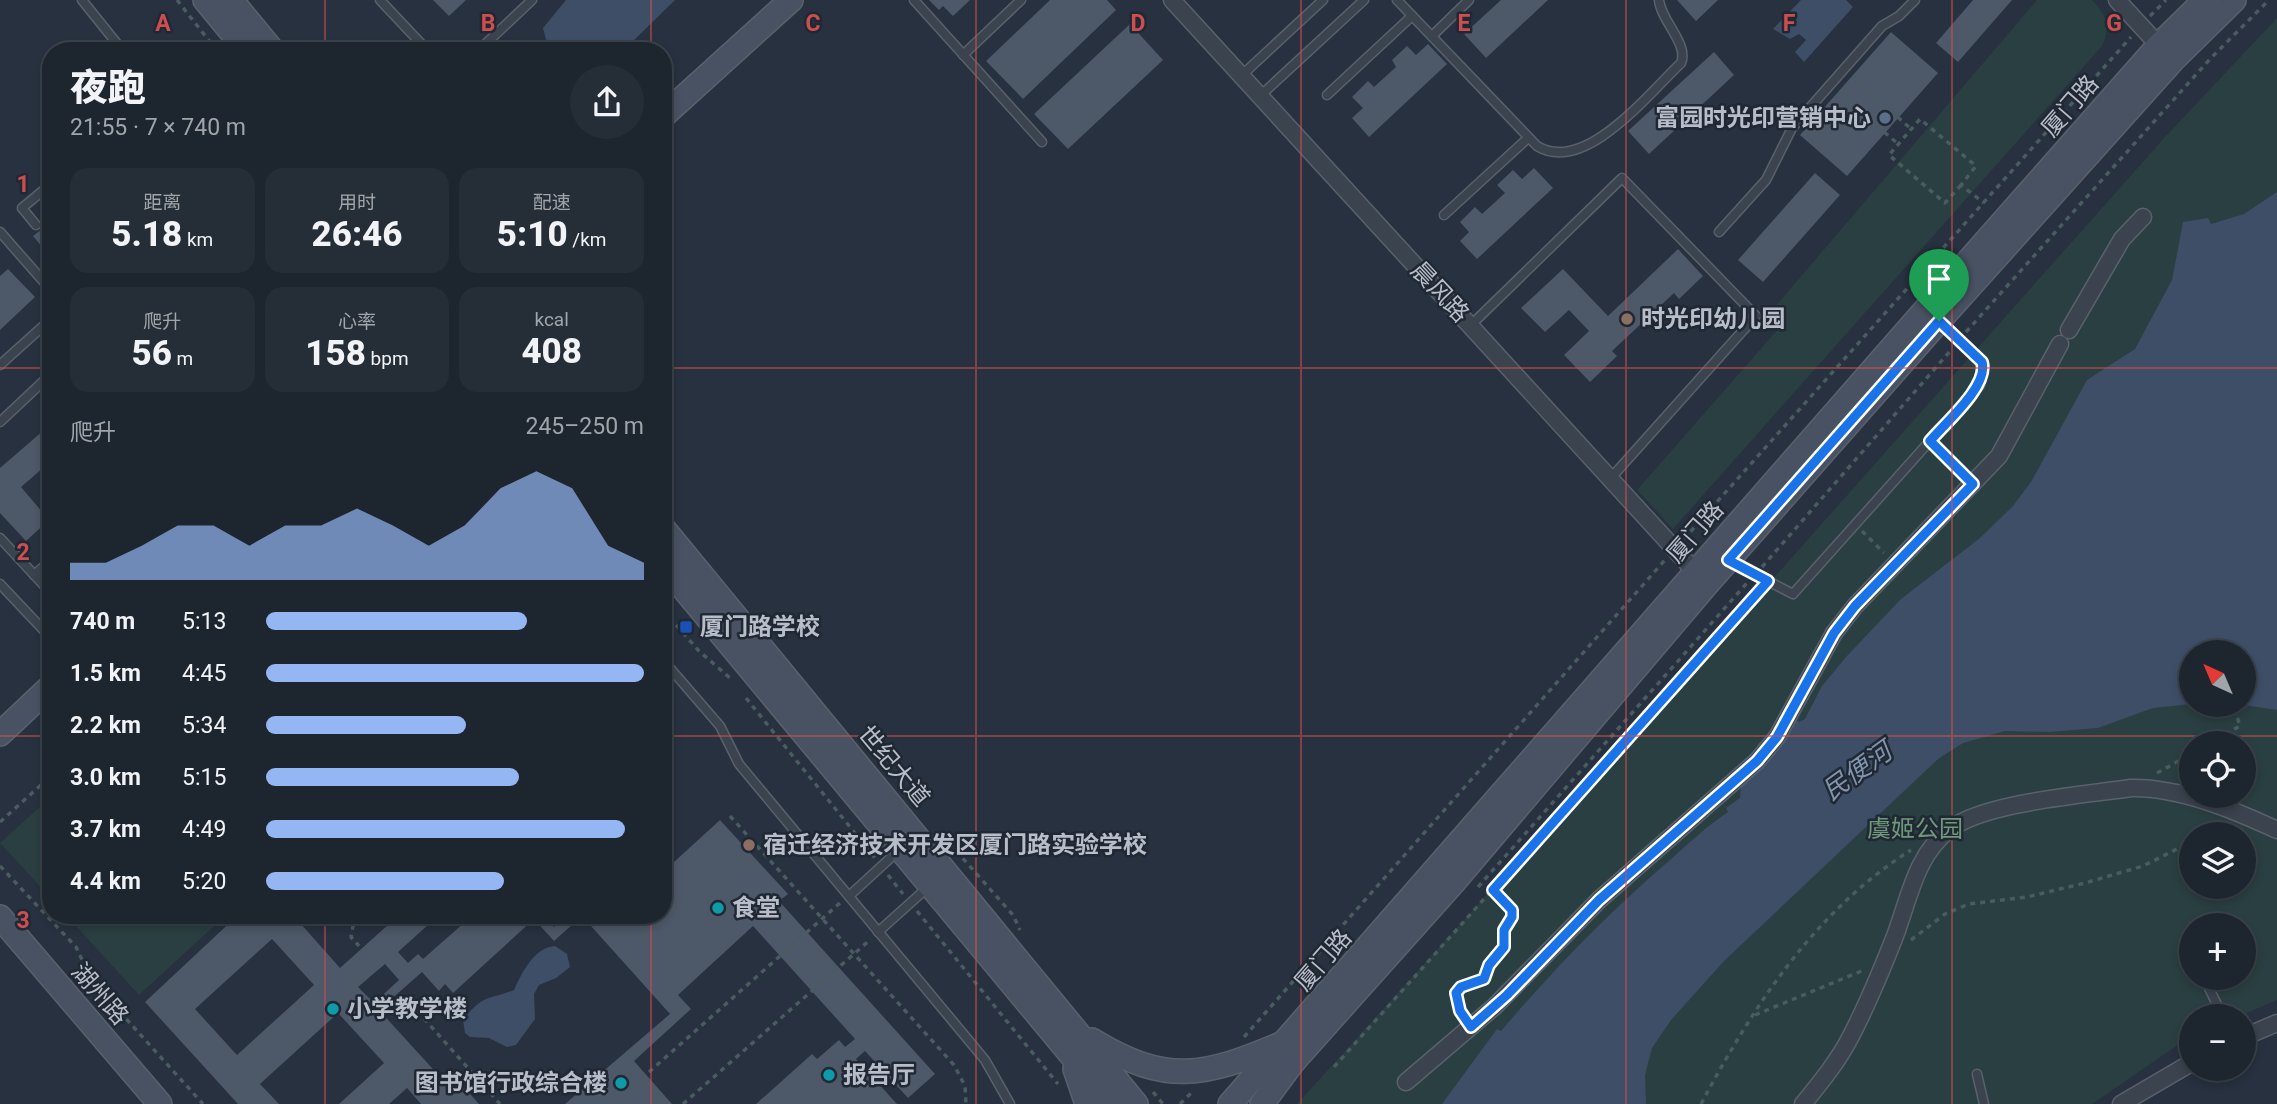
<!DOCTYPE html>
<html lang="zh">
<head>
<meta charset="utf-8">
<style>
	:root { --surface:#1d252f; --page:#252d37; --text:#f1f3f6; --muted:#a0a5aa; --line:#3b424b; --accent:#94b6f2 }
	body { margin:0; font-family:Roboto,"Noto Sans SC",sans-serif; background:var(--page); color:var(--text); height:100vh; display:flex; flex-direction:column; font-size:26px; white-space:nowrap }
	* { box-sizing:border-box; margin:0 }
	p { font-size:23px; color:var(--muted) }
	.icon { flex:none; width:38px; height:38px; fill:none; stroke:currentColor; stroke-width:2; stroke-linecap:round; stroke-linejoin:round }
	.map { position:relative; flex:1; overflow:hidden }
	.side { position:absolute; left:42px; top:42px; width:630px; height:882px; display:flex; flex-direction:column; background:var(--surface); border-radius:28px; box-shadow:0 4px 10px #0003,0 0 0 2px var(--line) }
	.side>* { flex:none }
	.needle { width:46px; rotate:316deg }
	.buttons { position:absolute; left:2179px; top:640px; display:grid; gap:14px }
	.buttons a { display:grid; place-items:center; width:77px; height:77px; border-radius:50%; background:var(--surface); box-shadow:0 4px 10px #0003,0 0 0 2px var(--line); font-size:35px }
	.pin { position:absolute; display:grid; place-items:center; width:60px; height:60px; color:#fff; margin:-72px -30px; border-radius:50% 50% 50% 0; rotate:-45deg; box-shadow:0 0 7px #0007 }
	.pin .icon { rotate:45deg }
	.round { display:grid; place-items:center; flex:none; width:74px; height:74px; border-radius:37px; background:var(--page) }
	.headline { display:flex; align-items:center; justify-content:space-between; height:119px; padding:0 28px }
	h1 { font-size:38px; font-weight:800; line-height:52px }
	.metrics { display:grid; grid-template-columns:repeat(3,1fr); gap:10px; height:119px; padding:7px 28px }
	.metrics div { display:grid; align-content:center; border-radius:18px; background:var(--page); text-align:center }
	.metrics b { font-size:35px; font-weight:800 }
	.metrics small { font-size:19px; font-weight:400 }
	.metrics p { font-size:19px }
	.chart { height:196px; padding:14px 28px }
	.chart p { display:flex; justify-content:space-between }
	.chart svg { width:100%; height:126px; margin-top:7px; fill:var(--accent); opacity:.7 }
	ul { padding:0 28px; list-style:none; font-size:23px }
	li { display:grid; grid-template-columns:112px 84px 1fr; align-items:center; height:52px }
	li i { height:18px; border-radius:9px; background:var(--accent) }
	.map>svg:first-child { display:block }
</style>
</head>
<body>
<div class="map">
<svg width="2277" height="1104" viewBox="0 0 2277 1104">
	<rect width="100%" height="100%" fill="#27313f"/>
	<g fill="#2a3f41" fill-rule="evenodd">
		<path d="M 2037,0 L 2092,0 C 2107,16 2111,26 2102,46 L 1673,529 L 1637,490 L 1779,328 L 1768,315 Z"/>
		<path d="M 2277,18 L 2277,1000 L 2237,1017 L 2191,1017 L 2191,1036 L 2092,1104 L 1297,1104 L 1747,608 L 2165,137 ZM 2191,653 L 2244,653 L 2244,705 L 2191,705 ZM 2191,744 L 2244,744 L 2244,796 L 2191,796 ZM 2191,835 L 2244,835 L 2244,887 L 2191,887 ZM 2191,926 L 2244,926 L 2244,978 L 2191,978 Z"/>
		<path d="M 663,703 C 676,732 675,766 663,795 Z"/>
		<path d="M 51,797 L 51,898 L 0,843 Z"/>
		<path d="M 66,915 L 226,915 L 139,995 Z"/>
	</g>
	<g fill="#3e4e67">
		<path d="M 566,0 L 675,0 L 623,51 L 549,51 L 543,28 Z"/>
		<path d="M 1801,0 L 1846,0 L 1853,7 L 1804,62 L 1795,52 L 1806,40 L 1799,34 L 1790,39 L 1773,29 Z"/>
		<path d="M 2277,192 L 2277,710 L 2244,705 L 2244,653 L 2191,653 L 2191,704 L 2153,708 L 2098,728 L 2049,732 L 2005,731 L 1963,743 L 1938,759 L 1724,961 L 1671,1020 L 1652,1048 L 1645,1075 L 1646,1104 L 1442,1104 L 1497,1029 L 1501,1031 C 1554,969 1608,913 1670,860 C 1689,843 1707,826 1728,812 L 1726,808 L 1740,798 L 1741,786 L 1774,752 L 1795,719 L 1799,722 L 1805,719 L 1822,686 L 1846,657 L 1901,599 L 1980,538 L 2013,506 L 2031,482 L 2087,380 L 2135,349 L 2172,280 L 2183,222 L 2208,218 L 2211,224 L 2244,214 Z"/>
		<path d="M 555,946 L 567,954 L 570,967 L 556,978 L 539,985 L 534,994 L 535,1019 L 516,1045 L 507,1047 L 489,1038 L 470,1037 L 465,1033 L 463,1020 C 483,994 488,1000 514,990 C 522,973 533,948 555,946 Z"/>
	</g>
	<g fill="#4d5868" fill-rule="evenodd">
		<path d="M 433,0 L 466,0 L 449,16 Z"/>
		<path d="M 929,0 L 970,0 L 953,16 L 943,6 L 939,10 Z"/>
		<path d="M 1050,0 L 1107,0 L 1116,10 L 1023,99 L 986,61 Z"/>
		<path d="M 1501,0 L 1548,0 L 1486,58 L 1464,34 Z"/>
		<path d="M 1677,0 L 1718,0 L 1696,21 Z"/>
		<path d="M 1973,0 L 2012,0 L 1958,62 L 1936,43 Z"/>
		<path d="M 1130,24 L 1163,60 L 1068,149 L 1034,114 Z"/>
		<path d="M 1891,32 L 1938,73 L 1847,176 L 1800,135 Z"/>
		<path d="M 1428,44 L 1447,64 L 1369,137 L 1352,118 L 1363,108 L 1352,97 L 1368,81 L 1374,87 L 1396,67 L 1392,60 L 1407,46 L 1416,55 Z"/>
		<path d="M 1714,52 L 1734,75 L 1649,154 L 1628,131 Z"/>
		<path d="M 1534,168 L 1553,188 L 1477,259 L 1460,241 L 1469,232 L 1460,222 L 1475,207 L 1482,214 L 1505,193 L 1497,185 L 1513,170 L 1522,179 Z"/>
		<path d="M 1815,173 L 1840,195 L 1763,282 L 1738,260 Z"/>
		<path d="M 51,222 L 51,258 L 33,236 Z"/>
		<path d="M 1678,249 L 1703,276 L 1679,299 L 1674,293 L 1612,351 L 1617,356 L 1590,382 L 1564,355 L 1589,331 L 1569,310 L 1545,332 L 1521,308 L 1563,269 L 1608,316 Z"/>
		<path d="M 8,269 L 35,297 L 0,330 L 0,276 Z"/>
		<path d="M 51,424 L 51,461 L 21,487 L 49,520 L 26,541 L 0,513 L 0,468 Z"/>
		<path d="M 720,820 L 788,894 L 779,901 L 935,1074 L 908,1098 L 865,1051 L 856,1059 L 897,1104 L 756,1104 L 812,1054 L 817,1059 L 839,1040 L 845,1047 L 855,1039 L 753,926 L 678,995 L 691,1009 L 634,1061 L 672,1104 L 565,1104 L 670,1014 L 582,916 L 554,941 L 534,919 L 453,993 L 445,984 L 439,991 L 422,972 L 379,1010 L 453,1091 L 461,1084 L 479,1104 L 421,1104 L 407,1088 L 389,1104 L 339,1104 L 384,1063 L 338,1013 L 260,1084 L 279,1104 L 238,1104 L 145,1002 L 238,915 L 293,915 L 340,968 L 399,915 L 439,915 L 398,952 L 408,963 L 418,954 L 423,959 L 473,915 L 543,915 L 554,927 L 568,915 L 606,915 L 610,920 L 615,915 L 663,915 L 663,872 ZM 272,939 L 314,985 L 237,1055 L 195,1009 ZM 385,964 L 399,980 L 374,1003 L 358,987 Z"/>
	</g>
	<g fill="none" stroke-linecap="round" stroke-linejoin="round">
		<defs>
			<g id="lane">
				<path d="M 82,0 L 123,51"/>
				<path d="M 380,0 L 428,51"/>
				<path d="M 914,0 L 1042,142"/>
				<path d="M 1397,0 L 1537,146 C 1585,175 1648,94 1681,63 C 1689,44 1661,21 1659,0"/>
				<path d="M 1432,36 L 1469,0"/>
				<path d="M 218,51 L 234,37"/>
				<path d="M 478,51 L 532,0"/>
				<path d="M 963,55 L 1021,0"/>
				<path d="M 1241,76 L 1323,0"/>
				<path d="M 1327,95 L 1412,16"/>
				<path d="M 1260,96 L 1364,0"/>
				<path d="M 1444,215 L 1528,138"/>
				<path d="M 36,225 L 22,208 L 51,184"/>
				<path d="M 0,232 L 51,290"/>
				<path d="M 1719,232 L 1766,180 L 1792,128 L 1882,26 L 1899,16 L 1915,0"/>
				<path d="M 1470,326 L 1622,178 L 1756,316 L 1610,479"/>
				<path d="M 0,365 L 51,319"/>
				<path d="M 0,422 L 51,374"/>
				<path d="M 51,480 L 47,483 L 51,488"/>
				<path d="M 0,538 L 51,593"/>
				<path d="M 1731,562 L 1793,594 L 1980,385 L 1984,368 L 1982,362 L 1940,322"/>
				<path d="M 34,575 L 51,560"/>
				<path d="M 0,584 L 51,638"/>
				<path d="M 663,660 L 720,726 L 739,764 L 985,1060 L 1010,1104"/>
				<path d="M 849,896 L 898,851"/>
				<path d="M 878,932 L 928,887"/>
				<path d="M 2207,984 L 2223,1017"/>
				<path d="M 1977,1074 L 1984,1104"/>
			</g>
			<g id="street">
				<path d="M 1172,0 L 1702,579"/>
				<path d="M 2117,0 L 2165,52"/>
				<path d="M 2069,330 L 2122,239 L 2143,217"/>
				<path d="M 2244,1037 L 2277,1023"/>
				<path d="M 1406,1082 L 1495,1006 L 1599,900 L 1757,761 L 1777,737 L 1834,633 L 1855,606 L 1999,456 L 2060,344"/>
				<path d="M 1803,1104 C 1821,1082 1839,1060 1852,1034 C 1868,1003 1882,969 1895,936 C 1909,899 1916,854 1950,829 C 1986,802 2085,795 2131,788 C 2179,787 2234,810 2277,830"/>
				<path d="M 2121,1104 L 2191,1063"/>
			</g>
			<g id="secondary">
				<path d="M 205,0 L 247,51"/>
				<path d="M 231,0 L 273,51"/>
				<path d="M 663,116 L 791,0"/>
				<path d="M 663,528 L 1136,1104"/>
				<path d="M 663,564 L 1112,1104"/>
				<path d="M 0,734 L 51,686"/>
				<path d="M 0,917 L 160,1104"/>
				<path d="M 1092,1040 C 1167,1086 1205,1076 1281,1044"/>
				<path d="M 1075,1069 L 1087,1104"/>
				<path d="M 1230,1104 L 1926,309 L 2159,45 L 2205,0"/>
				<path d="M 1262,1104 L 1293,1062 L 1453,883 L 1707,584 L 1939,321 L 2173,60 L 2234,0"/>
			</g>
		</defs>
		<use href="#lane" stroke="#59616c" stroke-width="11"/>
		<use href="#street" stroke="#59616c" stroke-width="19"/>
		<use href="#secondary" stroke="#59616c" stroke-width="26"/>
		<g stroke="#495c5f" stroke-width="3.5" stroke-dasharray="5 5" stroke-linecap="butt">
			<path d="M 177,0 L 210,42"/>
			<path d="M 2150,16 L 2166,0"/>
			<path d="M 1853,77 L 1911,129"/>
			<path d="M 1839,93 L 1898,144"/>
			<path d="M 1961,185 L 1945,203 L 1889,155 L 1920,119 L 1976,166 L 1961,185 L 1984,203"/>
			<path d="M 1966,332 L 2210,59 L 2269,0"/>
			<path d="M 1939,450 L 1963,474"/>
			<path d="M 663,499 L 672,510"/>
			<path d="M 1862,531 L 1884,553"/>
			<path d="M 1684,539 L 2131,37"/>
			<path d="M 1762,567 L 1952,349"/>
			<path d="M 663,610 L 699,651 L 730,678"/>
			<path d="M 746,698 L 875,858"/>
			<path d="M 2208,744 L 2240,726 L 2236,713"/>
			<path d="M 2157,773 L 2191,754"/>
			<path d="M 730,816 L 954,1065 L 965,1086 L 966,1104"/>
			<path d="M 0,822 L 51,776"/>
			<path d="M 2206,835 L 2226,825"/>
			<path d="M 943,836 L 1013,915 L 1020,930"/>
			<path d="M 0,866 L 76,947 L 92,981 L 203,1104"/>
			<path d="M 888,875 L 903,894"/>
			<path d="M 1478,887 L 1747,583"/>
			<path d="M 917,911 L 1058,1084"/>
			<path d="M 355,915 L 351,937 L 359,946"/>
			<path d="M 1911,940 L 1945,914 L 1969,904 L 2027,897 L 2085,883 L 2143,866 L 2191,842"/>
			<path d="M 404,996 L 500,1104"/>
			<path d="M 1461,1014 L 1456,993 L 1461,987 L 1484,979 L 1494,956 L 1504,947 L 1504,930 L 1512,917 L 1512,910 L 1493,890"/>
			<path d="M 1755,1015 L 1864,970"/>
			<path d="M 1244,1037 L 1665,560"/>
			<path d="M 1334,1067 L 1759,591"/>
			<path d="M 649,1072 L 841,902"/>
			<path d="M 1153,1092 L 1163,1104"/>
			<path d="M 683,1104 L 871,939"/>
			<path d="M 1180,1104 L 1193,1091"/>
			<path d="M 1701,1104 C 1754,1005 1815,911 1911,850"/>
		</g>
		<use href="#lane" stroke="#3b434f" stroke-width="8"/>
		<use href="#street" stroke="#3b434f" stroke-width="16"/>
		<use href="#secondary" stroke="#495262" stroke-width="23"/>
	</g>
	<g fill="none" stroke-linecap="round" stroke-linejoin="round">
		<defs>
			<path id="route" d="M 1939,321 L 1982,362 C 1989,386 1945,423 1930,441 L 1973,484 L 1855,606 L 1834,633 L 1777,737 L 1757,761 L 1599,900 L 1507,995 L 1471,1027 L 1460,1011 L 1456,993 L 1461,987 L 1484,979 L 1489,965 L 1504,947 L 1504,930 L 1512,917 L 1512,910 L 1493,890 L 1768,581 L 1728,560 Z"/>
		</defs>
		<use href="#route" stroke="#fff" stroke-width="14"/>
		<use href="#route" stroke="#1a73e8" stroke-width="9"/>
	</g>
	<path fill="none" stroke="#ce4e50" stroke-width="2" stroke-opacity="0.55" d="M 325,0 L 325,51M 651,0 L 651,51M 976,0 L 976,1104M 1301,0 L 1301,1104M 1626,0 L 1626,1104M 1952,0 L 1952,1104M 0,368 L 51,368M 663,368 L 2277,368M 0,736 L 51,736M 663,736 L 2277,736M 325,915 L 325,1104M 651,915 L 651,1104"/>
	<circle fill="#5c6f8a" stroke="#202834" stroke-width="2.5" cx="1885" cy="118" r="7"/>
	<g fill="#8d6e63" stroke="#202834" stroke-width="2.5">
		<circle cx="1627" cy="319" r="7"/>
		<circle cx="749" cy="845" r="7"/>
	</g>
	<rect fill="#1a4fb4" stroke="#202834" stroke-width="2.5" x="679" y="620" width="14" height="14" rx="3.5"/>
	<g fill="#0f9aa8" stroke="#202834" stroke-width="2.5">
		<circle cx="718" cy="908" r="7"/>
		<circle cx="333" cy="1009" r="7"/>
		<circle cx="829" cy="1075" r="7"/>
		<circle cx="621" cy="1083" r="7"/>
	</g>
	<g text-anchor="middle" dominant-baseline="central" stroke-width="5" stroke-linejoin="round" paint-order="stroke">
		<g font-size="24" fill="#b8bec9" stroke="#202834">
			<text transform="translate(2070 106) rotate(-49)">厦门路</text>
			<text transform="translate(1440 292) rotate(47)">晨风路</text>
			<text transform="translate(1695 532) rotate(-49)">厦门路</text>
			<text transform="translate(894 766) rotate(50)">世纪大道</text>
			<text transform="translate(1323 960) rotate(-49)">厦门路</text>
			<text transform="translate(100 994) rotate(49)">湖州路</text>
		</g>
		<g font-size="24" font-weight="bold" fill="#b8bec9" stroke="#202834" text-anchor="start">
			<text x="1871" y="118" text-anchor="end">富园时光印营销中心</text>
			<text x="1641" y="319">时光印幼儿园</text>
			<text x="700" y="627">厦门路学校</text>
			<text x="763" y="845">宿迁经济技术开发区厦门路实验学校</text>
			<text x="732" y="908">食堂</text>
			<text x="347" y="1009">小学教学楼</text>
			<text x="843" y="1075">报告厅</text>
			<text x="607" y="1083" text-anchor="end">图书馆行政综合楼</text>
		</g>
		<g font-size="24" fill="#70997b" stroke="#202834">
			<text x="1915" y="829">虞姬公园</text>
		</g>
		<g font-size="26" font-style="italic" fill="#8194af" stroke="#202834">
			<text transform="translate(1857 771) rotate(-36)">民便河</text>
		</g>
	</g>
	<g font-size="23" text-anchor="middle" font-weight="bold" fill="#ce4e50" stroke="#202834" stroke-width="5" stroke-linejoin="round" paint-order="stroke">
		<text x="163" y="31">A</text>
		<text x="488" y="31">B</text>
		<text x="813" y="31">C</text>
		<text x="1138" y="31">D</text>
		<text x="1464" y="31">E</text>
		<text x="1789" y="31">F</text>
		<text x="2114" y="31">G</text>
		<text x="23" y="192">1</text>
		<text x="23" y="560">2</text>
		<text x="23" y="928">3</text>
	</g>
</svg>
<div class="buttons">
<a><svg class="needle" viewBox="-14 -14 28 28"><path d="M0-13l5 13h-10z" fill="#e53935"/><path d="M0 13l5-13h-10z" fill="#a0a5aa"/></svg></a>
<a><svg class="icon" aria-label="locate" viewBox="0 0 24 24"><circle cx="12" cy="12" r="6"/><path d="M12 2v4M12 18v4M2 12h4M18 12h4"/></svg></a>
<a><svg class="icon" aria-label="layers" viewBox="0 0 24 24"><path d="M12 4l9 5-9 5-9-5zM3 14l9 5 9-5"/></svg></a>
<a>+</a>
<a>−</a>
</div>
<div class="pin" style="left:1939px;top:321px;background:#1e9e55"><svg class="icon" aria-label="arrive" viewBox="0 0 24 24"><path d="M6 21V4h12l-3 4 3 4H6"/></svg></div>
<section class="side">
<div class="headline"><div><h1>夜跑</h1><p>21:55 · 7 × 740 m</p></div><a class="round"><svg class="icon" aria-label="share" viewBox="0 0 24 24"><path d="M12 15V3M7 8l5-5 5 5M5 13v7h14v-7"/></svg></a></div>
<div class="metrics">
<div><p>距离</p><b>5.18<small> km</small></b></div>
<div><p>用时</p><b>26:46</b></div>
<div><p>配速</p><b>5:10<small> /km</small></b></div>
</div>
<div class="metrics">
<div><p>爬升</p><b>56<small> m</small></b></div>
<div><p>心率</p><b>158<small> bpm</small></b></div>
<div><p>kcal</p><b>408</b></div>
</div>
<div class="chart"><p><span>爬升</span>245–250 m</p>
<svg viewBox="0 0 160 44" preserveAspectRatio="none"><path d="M0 44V38L10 38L20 32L30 25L40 25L50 32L60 25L70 25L80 19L90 25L100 32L110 25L120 12L130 6L140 12L150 32L160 38V44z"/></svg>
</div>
<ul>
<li><b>740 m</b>5:13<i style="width:69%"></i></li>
<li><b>1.5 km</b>4:45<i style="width:100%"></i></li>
<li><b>2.2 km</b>5:34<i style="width:53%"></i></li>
<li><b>3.0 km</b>5:15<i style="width:67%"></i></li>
<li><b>3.7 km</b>4:49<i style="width:95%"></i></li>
<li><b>4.4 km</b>5:20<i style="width:63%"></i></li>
</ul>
</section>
</div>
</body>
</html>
